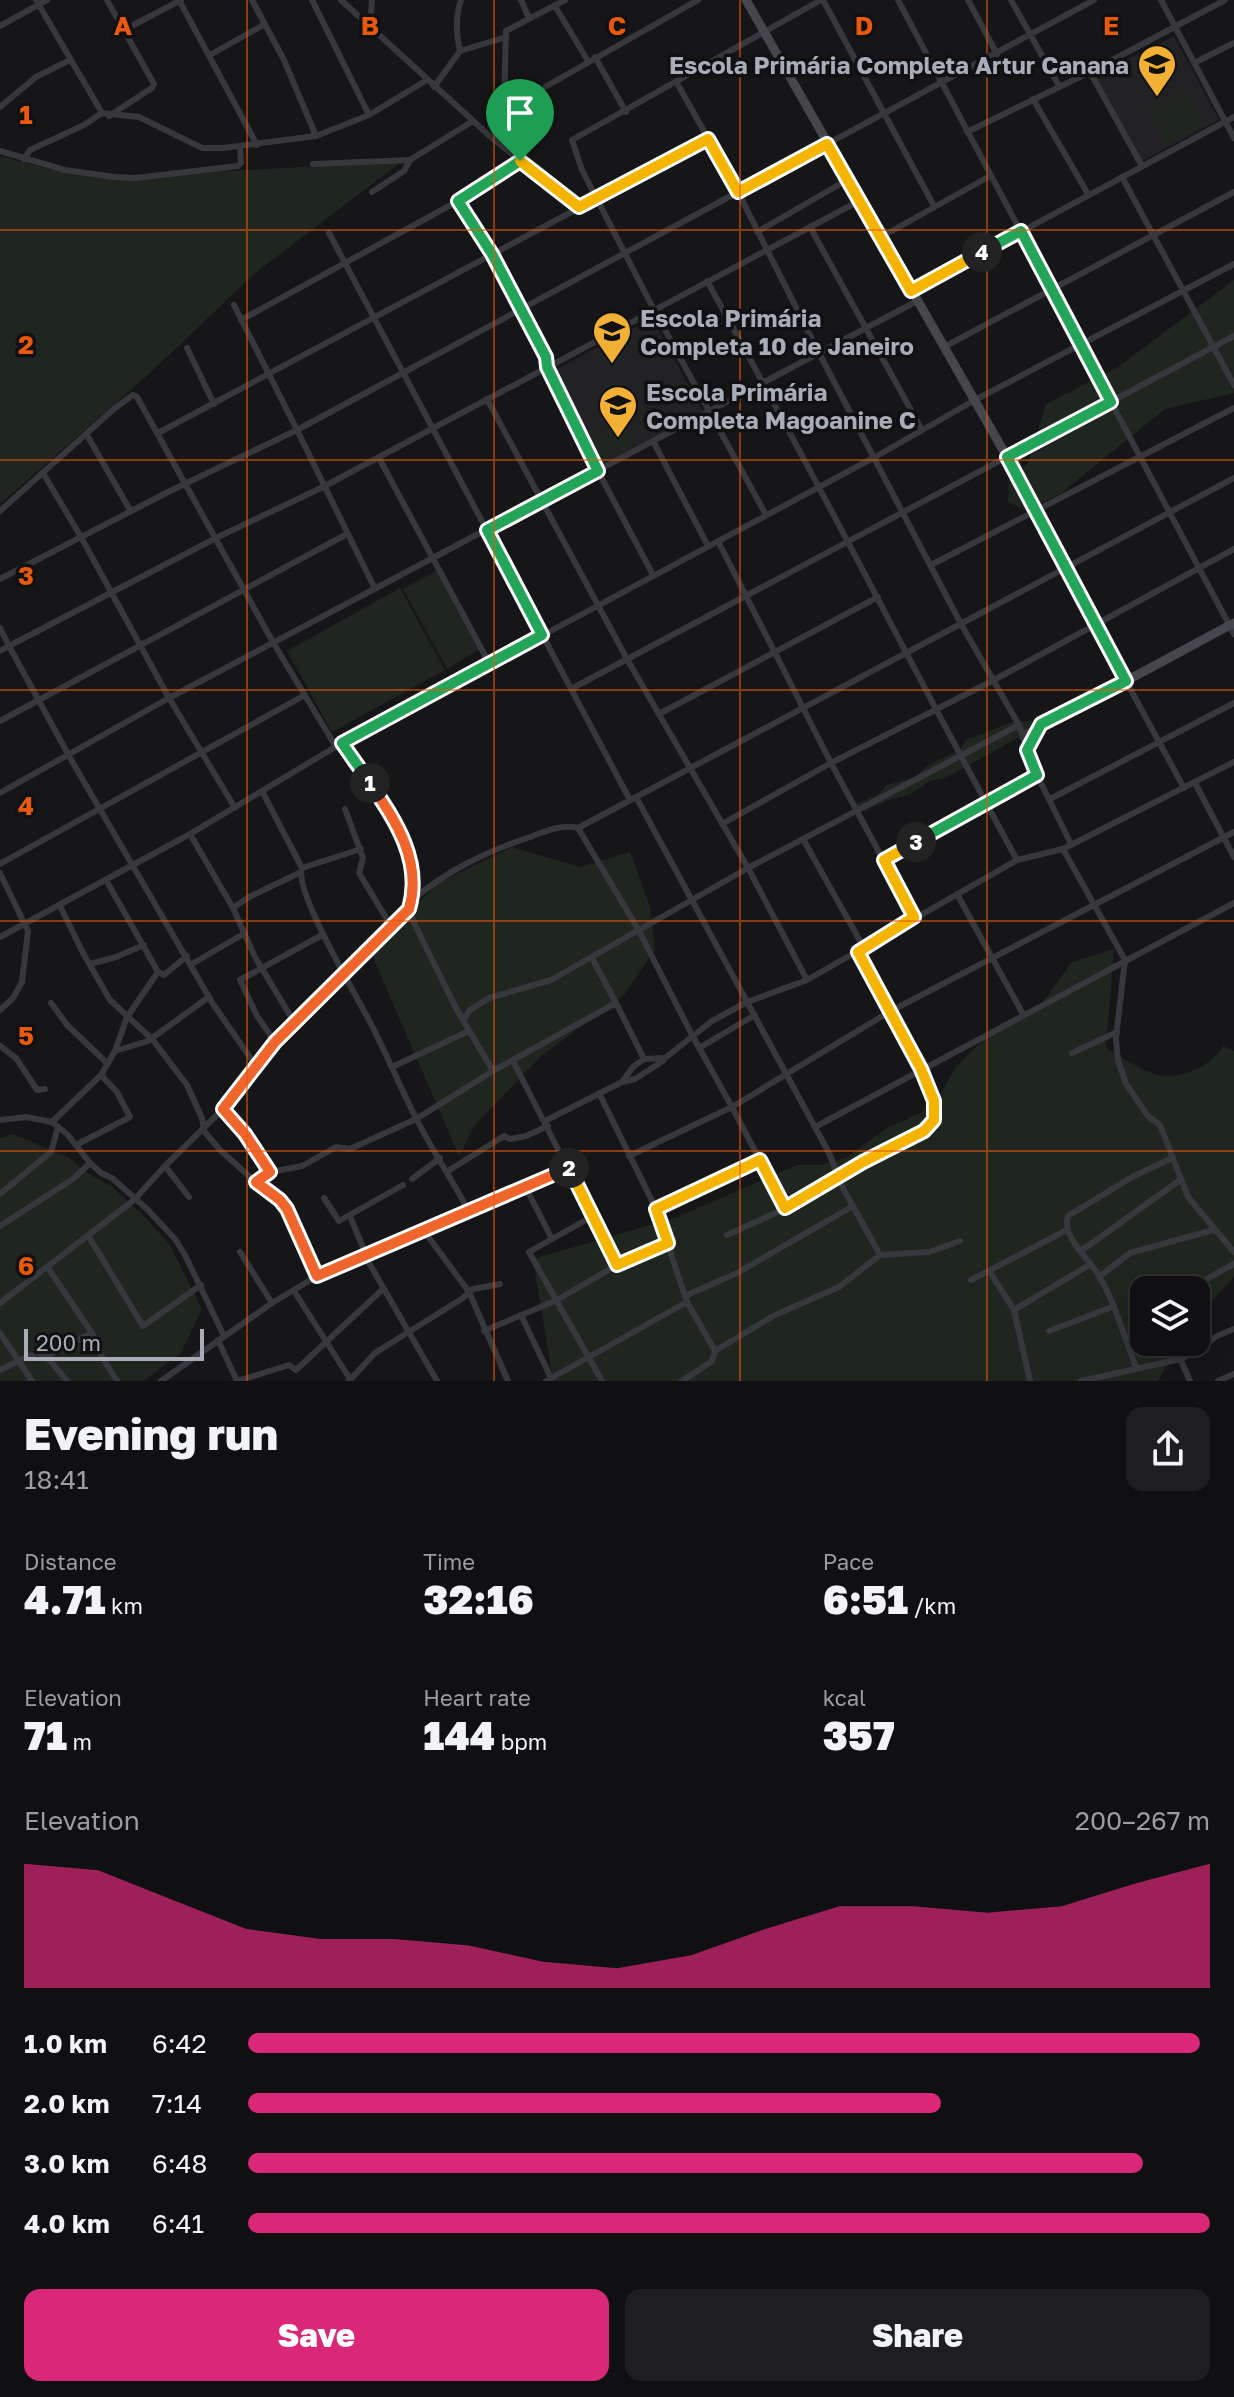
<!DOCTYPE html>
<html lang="en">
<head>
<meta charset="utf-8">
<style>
	:root { --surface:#101012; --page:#1e1e20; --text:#f1f3f6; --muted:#9c9d9f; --line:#303032; --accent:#db2777 }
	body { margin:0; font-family:"Golos Text",sans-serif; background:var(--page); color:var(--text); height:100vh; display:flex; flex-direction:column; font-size:30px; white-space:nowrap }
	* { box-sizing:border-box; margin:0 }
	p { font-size:26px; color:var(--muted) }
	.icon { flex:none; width:44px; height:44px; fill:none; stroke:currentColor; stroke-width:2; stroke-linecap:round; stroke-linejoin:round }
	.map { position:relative; height:1381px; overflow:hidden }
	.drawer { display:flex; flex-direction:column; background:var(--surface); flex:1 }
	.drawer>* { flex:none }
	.fabs { position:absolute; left:1130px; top:1276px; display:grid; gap:16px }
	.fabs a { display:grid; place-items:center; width:80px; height:80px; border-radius:16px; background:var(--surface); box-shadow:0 4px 20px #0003,0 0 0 2px var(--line); font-size:40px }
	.scale { position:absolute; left:24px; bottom:20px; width:180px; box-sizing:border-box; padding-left:8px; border:4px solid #a8adb8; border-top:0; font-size:22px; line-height:28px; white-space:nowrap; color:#a8adb8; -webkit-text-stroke:6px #111113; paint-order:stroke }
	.pin { position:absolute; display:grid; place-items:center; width:68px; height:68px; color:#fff; margin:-82px -34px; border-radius:50% 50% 50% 0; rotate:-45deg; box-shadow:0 0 8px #0007 }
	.pin .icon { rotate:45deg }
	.km { position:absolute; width:40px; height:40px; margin:-20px; border-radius:50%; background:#222; color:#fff; font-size:22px; line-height:40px; text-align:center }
	.round { display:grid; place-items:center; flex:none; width:84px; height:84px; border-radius:16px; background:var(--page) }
	.head { display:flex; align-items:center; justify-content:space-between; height:136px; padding:0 24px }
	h1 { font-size:44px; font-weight:800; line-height:60px }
	.figures { display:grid; grid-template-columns:repeat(3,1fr); gap:12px; height:136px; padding:8px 24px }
	.figures div { display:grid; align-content:center }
	.figures b { font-size:40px; font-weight:800 }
	.figures small { font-size:22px; font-weight:400 }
	.figures p { font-size:22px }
	.chart { height:224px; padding:16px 24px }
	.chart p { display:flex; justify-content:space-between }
	.chart svg { width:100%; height:144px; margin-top:8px; fill:var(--accent); opacity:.7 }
	.action { display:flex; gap:16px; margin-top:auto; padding:16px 24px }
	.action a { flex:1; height:92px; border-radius:16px; background:var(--accent); color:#fff; font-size:32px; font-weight:800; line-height:92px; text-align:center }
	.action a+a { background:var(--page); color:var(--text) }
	ul { padding:0 24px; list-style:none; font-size:26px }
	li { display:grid; grid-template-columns:128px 96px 1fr; align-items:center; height:60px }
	li i { height:20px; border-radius:10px; background:var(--accent) }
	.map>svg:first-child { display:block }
</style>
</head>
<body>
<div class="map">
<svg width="1234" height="1381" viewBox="0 0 1234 1381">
	<rect width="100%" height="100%" fill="#161618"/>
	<g fill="#222225">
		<path d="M 1174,36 L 1219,120 L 1142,161 L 1094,76 Z"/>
		<path d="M 652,318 L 703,412 L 598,467 L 551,372 Z"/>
	</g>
	<g fill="#1e261f">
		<path d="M 1187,92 L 1204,126 L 1166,145 L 1149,110 Z"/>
		<path d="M 0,156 L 65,173 L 136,180 L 207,172 L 401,162 L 254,274 L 149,374 L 0,504 Z"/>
		<path d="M 1234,280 L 1234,393 L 1165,409 L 1060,494 L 1027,511 L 1008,502 L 1009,476 L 1027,465 L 1046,404 L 1118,367 Z"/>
		<path d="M 622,422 L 634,445 L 600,463 L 587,439 Z"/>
		<path d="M 436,571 L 478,650 L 447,669 L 403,589 Z"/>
		<path d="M 400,588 L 445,670 L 332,732 L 287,651 Z"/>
		<path d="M 1032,721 L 1039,738 L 1029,746 L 1018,738 L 945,778 L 930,781 L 911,794 L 888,800 L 865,811 L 856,807 L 857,804 L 879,794 L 887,785 L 916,777 L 928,765 L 960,750 L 966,740 L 1012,722 Z"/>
		<path d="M 512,847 L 580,867 L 630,852 L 650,907 L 655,950 L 624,995 L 541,1056 L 475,1125 L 459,1156 L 369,948 L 440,882 Z"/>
		<path d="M 1114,949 L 1106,1048 C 1122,1057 1140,1070 1158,1075 C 1179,1081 1215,1064 1223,1046 L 1234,1051 L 1234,1277 L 1196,1319 L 1196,1290 L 1144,1290 L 1144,1342 L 1181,1342 L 1158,1381 L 553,1381 L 533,1259 L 675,1218 L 797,1165 L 820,1165 L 845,1158 L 887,1128 L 922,1112 L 928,1099 L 939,1097 L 955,1068 L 980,1043 L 1042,1003 L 1072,962 Z"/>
		<path d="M 13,1134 L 68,1157 L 89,1174 L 111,1186 L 140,1212 L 170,1245 L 202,1309 L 181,1353 L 143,1381 L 0,1381 L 0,1138 Z"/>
	</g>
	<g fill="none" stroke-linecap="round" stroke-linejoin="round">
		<g stroke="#37383d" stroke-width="6">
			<path d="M 36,0 L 102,113 L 139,117 L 202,148 L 223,148 L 316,136 L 369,115 L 427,80"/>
			<path d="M 107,0 L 154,84 L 152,88 L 109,116"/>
			<path d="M 179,0 L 257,145"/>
			<path d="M 252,0 L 284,60 L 316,136"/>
			<path d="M 312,0 L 369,115"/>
			<path d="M 341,0 L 493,139 L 579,207"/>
			<path d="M 521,0 L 529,18"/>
			<path d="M 823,0 L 934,206"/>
			<path d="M 898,0 L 1234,634"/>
			<path d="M 968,0 L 997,54"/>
			<path d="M 1011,0 L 1059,86"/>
			<path d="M 1161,0 L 1234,138"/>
			<path d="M 555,6 L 588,61"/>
			<path d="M 0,26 L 47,0"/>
			<path d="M 370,27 L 372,0"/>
			<path d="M 124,30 L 181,0"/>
			<path d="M 460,51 C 456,33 455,17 461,0"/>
			<path d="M 210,55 L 265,24"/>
			<path d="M 595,57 L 626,112"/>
			<path d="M 1194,63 L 1234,43"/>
			<path d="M 1090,72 L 1142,166"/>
			<path d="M 434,87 L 460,51 L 506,37"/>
			<path d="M 545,87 L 698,0"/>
			<path d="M 1033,99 L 1088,194"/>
			<path d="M 0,107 L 36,77 L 70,60"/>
			<path d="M 967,132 L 1090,72 L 1225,0"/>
			<path d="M 493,139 L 504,105 L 506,31 L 565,0"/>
			<path d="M 0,151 L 65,170 L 115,177 L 135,178 L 238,166 L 241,163 L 240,146"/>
			<path d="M 24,159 L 30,150 L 84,125 L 102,113"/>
			<path d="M 313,164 L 410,160"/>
			<path d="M 1122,177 L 1234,385"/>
			<path d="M 372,192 L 404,171 L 410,160 L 473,121"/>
			<path d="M 458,201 L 492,254 L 546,357 L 547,367 L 598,471 L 653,575"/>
			<path d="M 810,227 L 922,430"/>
			<path d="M 757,232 L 847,180"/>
			<path d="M 329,233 L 630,800"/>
			<path d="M 881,237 L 990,176"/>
			<path d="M 707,281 C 814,472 912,668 1017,860"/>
			<path d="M 911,291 L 1234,117"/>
			<path d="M 241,320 L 458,201 L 520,161"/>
			<path d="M 944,347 L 1234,192"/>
			<path d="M 187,348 L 214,404"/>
			<path d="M 487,399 L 627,659 L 748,868 L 807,980"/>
			<path d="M 158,433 L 708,139"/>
			<path d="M 87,435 L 130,510"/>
			<path d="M 653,441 L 708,546"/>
			<path d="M 379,458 L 489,663"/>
			<path d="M 43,473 L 81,537 L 169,698 L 235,808"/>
			<path d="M 1234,478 L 578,828 L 638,929 L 692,1035 L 732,1107 L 889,1012 L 1234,832"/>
			<path d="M 0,511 L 115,408 L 133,395 L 137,397 L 274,644 L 336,747"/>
			<path d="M 766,515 L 654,310 L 582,170 L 572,140 L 821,0"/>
			<path d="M 718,541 L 831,763 L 914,917"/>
			<path d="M 931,565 L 1234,408"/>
			<path d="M 0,579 L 170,491 L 297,430 L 234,305"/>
			<path d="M 375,589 L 297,430 L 738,192 L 677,83"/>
			<path d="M 0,628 L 9,646 L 216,538 L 323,487 L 859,201"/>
			<path d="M 0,651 L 9,646 L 69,756 L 213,1004 L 256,1066"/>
			<path d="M 571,689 L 1234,336"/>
			<path d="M 659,714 L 878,597"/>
			<path d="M 0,721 L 347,534"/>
			<path d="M 1022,735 L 1126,681 L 1184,788"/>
			<path d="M 342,743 L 397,822 L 412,867 L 409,909 L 415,925 L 457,1010 L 493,1071"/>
			<path d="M 1028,749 L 1041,724"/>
			<path d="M 1195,783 L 1234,857"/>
			<path d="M 262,791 L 302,868 C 293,891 360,1001 373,1028 C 388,1057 400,1087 415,1116 C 431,1149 452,1179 469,1212"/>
			<path d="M 0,793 L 169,698 L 917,301"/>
			<path d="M 636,797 L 829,1153 L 844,1190 L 880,1255"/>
			<path d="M 1050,799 L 1234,703"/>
			<path d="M 345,809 L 363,858 L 359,873 L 391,926"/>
			<path d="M 722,824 L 831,763 L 994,680 L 1234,549"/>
			<path d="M 190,834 L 233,908 L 255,957 L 294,1022"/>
			<path d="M 803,839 L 864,948"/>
			<path d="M 1071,844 L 1037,775 L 1019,725 L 961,624 L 819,353 L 738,192 L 1094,0"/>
			<path d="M 1063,849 L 1125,960 L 1116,1038 L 1118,1060 L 1126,1084 L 1148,1116 L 1160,1125 L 1188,1197 L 1234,1252"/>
			<path d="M 884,860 L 1037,775"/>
			<path d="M 0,864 L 305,695"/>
			<path d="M 302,868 L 361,849"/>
			<path d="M 0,873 L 28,931 L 22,982 L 13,998 L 0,1010"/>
			<path d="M 106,880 L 158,972"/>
			<path d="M 957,894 L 1023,1014"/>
			<path d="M 411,901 C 448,870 485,852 530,837 C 546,831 562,824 578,828"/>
			<path d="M 60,906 L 83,953 L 110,1000 L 152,1039 L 187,1085 L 202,1118 L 204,1131 L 220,1150 L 250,1177 L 280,1200 L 287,1209 L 317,1276"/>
			<path d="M 233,908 L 249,897 L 299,873"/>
			<path d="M 0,937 L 190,834 L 342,743 L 875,457 L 975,400 L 1234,264"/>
			<path d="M 592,958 L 616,1003"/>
			<path d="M 90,964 L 116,957 L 144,945"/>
			<path d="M 192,964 L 245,933"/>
			<path d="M 158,972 L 164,975 L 187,956"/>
			<path d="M 51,1003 L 67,1025 L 108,1064"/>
			<path d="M 463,1020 L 470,1010 L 489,998 L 551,980 L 748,868 L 1019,725"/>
			<path d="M 275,1042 L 257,1016 L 240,980 L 322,935"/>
			<path d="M 0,1046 L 16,1058 L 37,1090 L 45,1089"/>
			<path d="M 699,1048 L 755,1015"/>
			<path d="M 115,1051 L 148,1041 L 209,997"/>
			<path d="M 1072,1053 L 1117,1032"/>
			<path d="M 513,1061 L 617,1265"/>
			<path d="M 392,1067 L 469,1031"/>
			<path d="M 622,1082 L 635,1079 L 663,1061"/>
			<path d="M 599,1093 L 656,1209 L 687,1302 L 715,1351 L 712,1361 L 682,1381"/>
			<path d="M 223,1109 L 245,1134 L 270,1172"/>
			<path d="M 0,1120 L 26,1117 L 52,1122 L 68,1135 L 90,1163 L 101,1173 L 112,1178 L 147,1209 L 175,1239 L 185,1255 L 224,1336"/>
			<path d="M 545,1121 L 622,1082 L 633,1067 L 644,1059 L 665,1058 L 712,1021 L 747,1002 L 807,980 L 1017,860 L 1063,849 L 1234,762"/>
			<path d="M 52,1122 L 101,1075 L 115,1051 L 127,1017 L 158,972"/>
			<path d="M 815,1127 L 1234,903"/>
			<path d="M 76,1145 L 130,1117 L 117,1092 L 101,1075"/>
			<path d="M 629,1156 L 732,1107 L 785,1208"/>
			<path d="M 165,1166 L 189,1197"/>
			<path d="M 448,1171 L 504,1136 L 510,1139 L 526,1136 L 548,1126"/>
			<path d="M 412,1179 L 440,1158"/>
			<path d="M 256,1182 L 270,1172 L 302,1166 L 336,1147 L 350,1149 L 416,1119 L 493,1071 L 616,1003 L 644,1059"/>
			<path d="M 525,1186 L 551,1237"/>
			<path d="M 0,1194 L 51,1152 L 58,1127"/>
			<path d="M 324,1198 L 339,1221 L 403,1185"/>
			<path d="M 656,1209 L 760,1160"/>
			<path d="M 350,1216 L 366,1255"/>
			<path d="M 593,1216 L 529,1252 L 602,1381"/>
			<path d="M 0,1226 L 73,1179 L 90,1163"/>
			<path d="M 727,1235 L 780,1211 L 863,1162 L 924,1131 L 934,1120 L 934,1101 L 921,1069 L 858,952"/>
			<path d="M 89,1237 L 143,1326 L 201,1285"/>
			<path d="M 1081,1251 L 1180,1180"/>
			<path d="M 240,1252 L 272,1303"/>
			<path d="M 365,1256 L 437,1381"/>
			<path d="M 48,1268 L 92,1333 L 102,1357 L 117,1381"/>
			<path d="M 989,1271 L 1014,1310 L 1030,1381"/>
			<path d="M 1100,1276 L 1130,1253 L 1213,1230"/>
			<path d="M 971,1280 L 1067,1230"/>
			<path d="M 1187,1290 L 1234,1264"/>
			<path d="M 294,1291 L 350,1379"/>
			<path d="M 685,1296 L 737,1273 L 853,1206"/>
			<path d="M 0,1303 L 134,1200 L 165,1166 L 223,1109 L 275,1042 L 409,909"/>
			<path d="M 1014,1310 L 1091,1264"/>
			<path d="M 521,1315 L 551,1378"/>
			<path d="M 484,1331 L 557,1300 L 617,1265 L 668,1243"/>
			<path d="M 1049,1331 L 1112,1307"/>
			<path d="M 0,1333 L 32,1381"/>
			<path d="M 218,1340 L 237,1381 L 289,1365 L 296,1370 L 383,1289"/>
			<path d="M 1173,1342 L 1190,1381"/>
			<path d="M 715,1351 L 775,1315 L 839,1287 L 880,1255 L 929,1252 L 960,1241"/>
			<path d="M 46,1356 L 67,1381"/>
			<path d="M 1136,1367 C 1124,1337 1115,1302 1098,1274 C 1088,1259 1061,1235 1068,1216 L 1132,1177 L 1172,1158"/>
			<path d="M 0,1370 L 37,1352 L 46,1356 L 92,1333"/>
			<path d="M 161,1381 L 272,1303 L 317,1276 L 424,1231"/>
			<path d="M 349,1381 L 375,1353 L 463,1298 L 473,1289 L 500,1284"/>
			<path d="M 508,1381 L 469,1292 L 424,1231 L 569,1167"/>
			<path d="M 546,1381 L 687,1302"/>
			<path d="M 1081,1381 L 1181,1359 L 1219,1335 L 1234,1329"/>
			<path d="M 1218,1381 L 1234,1374"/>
		</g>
		<path stroke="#45474d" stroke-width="9" d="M 746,0 L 1007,457 L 1126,681 L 1234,623"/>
	</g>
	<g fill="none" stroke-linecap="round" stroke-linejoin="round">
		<defs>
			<path id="split-1" d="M 370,783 L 342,743 L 542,635 L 487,530 L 598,471 L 547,367 L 546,357 L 492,254 L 458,201 L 520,161"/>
			<path id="split-2" d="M 370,783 C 395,820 423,861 409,909 L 275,1042 L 223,1109 L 245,1134 L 270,1172 L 256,1182 L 280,1200 L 287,1209 L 317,1276 L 569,1168"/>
			<path id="split-3" d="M 569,1168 L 617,1265 L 668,1243 L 656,1209 L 760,1160 L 785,1208 L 863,1162 L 924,1131 L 934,1120 L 934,1101 L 921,1069 L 858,952 L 914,917 L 884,860 L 916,842"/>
			<path id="split-4" d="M 916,842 L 1037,775 L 1027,750 L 1041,724 L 1126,681 L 1007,457 L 1111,402 L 1021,231 L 982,252"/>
			<path id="split-5" d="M 520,161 L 579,207 L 708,139 L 738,192 L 827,144 L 911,291 L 982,252"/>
		</defs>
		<use href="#split-1" stroke="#fff" stroke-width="16"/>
		<use href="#split-2" stroke="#fff" stroke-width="16"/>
		<use href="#split-3" stroke="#fff" stroke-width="16"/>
		<use href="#split-4" stroke="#fff" stroke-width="16"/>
		<use href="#split-5" stroke="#fff" stroke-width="16"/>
		<use href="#split-1" stroke="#22a559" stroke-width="10"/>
		<use href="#split-2" stroke="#f0652b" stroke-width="10"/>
		<use href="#split-3" stroke="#f5b400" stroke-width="10"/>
		<use href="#split-4" stroke="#22a559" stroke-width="10"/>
		<use href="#split-5" stroke="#f5b400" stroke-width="10"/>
	</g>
	<path fill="none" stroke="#e8590c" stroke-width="2" stroke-opacity="0.55" d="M 247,0 L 247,1381M 494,0 L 494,1381M 740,0 L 740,1381M 987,0 L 987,1381M 0,230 L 1234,230M 0,460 L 1234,460M 0,690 L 1234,690M 0,921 L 1234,921M 0,1151 L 1234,1151"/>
	<defs>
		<symbol id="school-pin" viewBox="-11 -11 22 30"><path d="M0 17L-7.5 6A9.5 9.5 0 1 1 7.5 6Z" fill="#f2b134" stroke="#111113"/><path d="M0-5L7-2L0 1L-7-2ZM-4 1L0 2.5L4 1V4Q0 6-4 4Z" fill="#111"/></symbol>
	</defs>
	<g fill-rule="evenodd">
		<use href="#school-pin" x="1135" y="42" width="44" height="60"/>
		<use href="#school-pin" x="590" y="309" width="44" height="60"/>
		<use href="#school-pin" x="596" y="383" width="44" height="60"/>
	</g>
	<g text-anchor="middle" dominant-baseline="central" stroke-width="7" stroke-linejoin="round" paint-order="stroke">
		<g font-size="24" font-weight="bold" fill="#a8adb8" stroke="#111113" text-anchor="start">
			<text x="1129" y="64" text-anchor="end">Escola Primária Completa Artur Canana</text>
			<text x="640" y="317">Escola Primária<tspan x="640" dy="28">Completa 10 de Janeiro</tspan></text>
			<text x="646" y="391">Escola Primária<tspan x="646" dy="28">Completa Magoanine C</tspan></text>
		</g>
	</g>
	<g font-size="26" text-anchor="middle" font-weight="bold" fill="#e8590c" stroke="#111113" stroke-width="7" stroke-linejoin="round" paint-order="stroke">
		<text x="123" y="35">A</text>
		<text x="370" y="35">B</text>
		<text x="617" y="35">C</text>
		<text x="864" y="35">D</text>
		<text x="1111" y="35">E</text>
		<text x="26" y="124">1</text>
		<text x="26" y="354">2</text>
		<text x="26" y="585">3</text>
		<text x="26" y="815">4</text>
		<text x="26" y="1045">5</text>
		<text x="26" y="1275">6</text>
	</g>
</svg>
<div class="fabs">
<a><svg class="icon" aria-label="layers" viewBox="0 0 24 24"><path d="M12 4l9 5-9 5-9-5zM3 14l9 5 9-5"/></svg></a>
</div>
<div class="scale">200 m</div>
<div class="pin" style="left:520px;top:161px;background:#1e9e55"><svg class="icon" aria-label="arrive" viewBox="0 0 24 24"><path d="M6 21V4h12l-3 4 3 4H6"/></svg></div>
<b class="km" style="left:370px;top:783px">1</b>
<b class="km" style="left:569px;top:1168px">2</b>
<b class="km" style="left:916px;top:842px">3</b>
<b class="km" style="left:982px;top:252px">4</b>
</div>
<section class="drawer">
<div class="head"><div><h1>Evening run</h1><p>18:41</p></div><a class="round"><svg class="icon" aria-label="share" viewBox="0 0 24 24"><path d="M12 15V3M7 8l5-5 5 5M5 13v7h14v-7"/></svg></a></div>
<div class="figures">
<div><p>Distance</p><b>4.71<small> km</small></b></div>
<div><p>Time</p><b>32:16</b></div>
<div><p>Pace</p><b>6:51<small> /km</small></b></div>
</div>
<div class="figures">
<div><p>Elevation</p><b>71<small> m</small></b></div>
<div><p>Heart rate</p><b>144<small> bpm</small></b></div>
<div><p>kcal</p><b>357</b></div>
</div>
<div class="chart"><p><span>Elevation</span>200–267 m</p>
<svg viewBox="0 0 160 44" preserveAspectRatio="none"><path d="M0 44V6L10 8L20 17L30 26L40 29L50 29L60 31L70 36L80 38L90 34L100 26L110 19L120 19L130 21L140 19L150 12L160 6V44z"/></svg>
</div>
<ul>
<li><b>1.0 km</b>6:42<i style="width:99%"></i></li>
<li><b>2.0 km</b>7:14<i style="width:72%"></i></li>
<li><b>3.0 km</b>6:48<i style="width:93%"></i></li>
<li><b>4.0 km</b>6:41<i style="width:100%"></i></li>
</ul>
<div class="action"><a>Save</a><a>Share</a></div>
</section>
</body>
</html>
